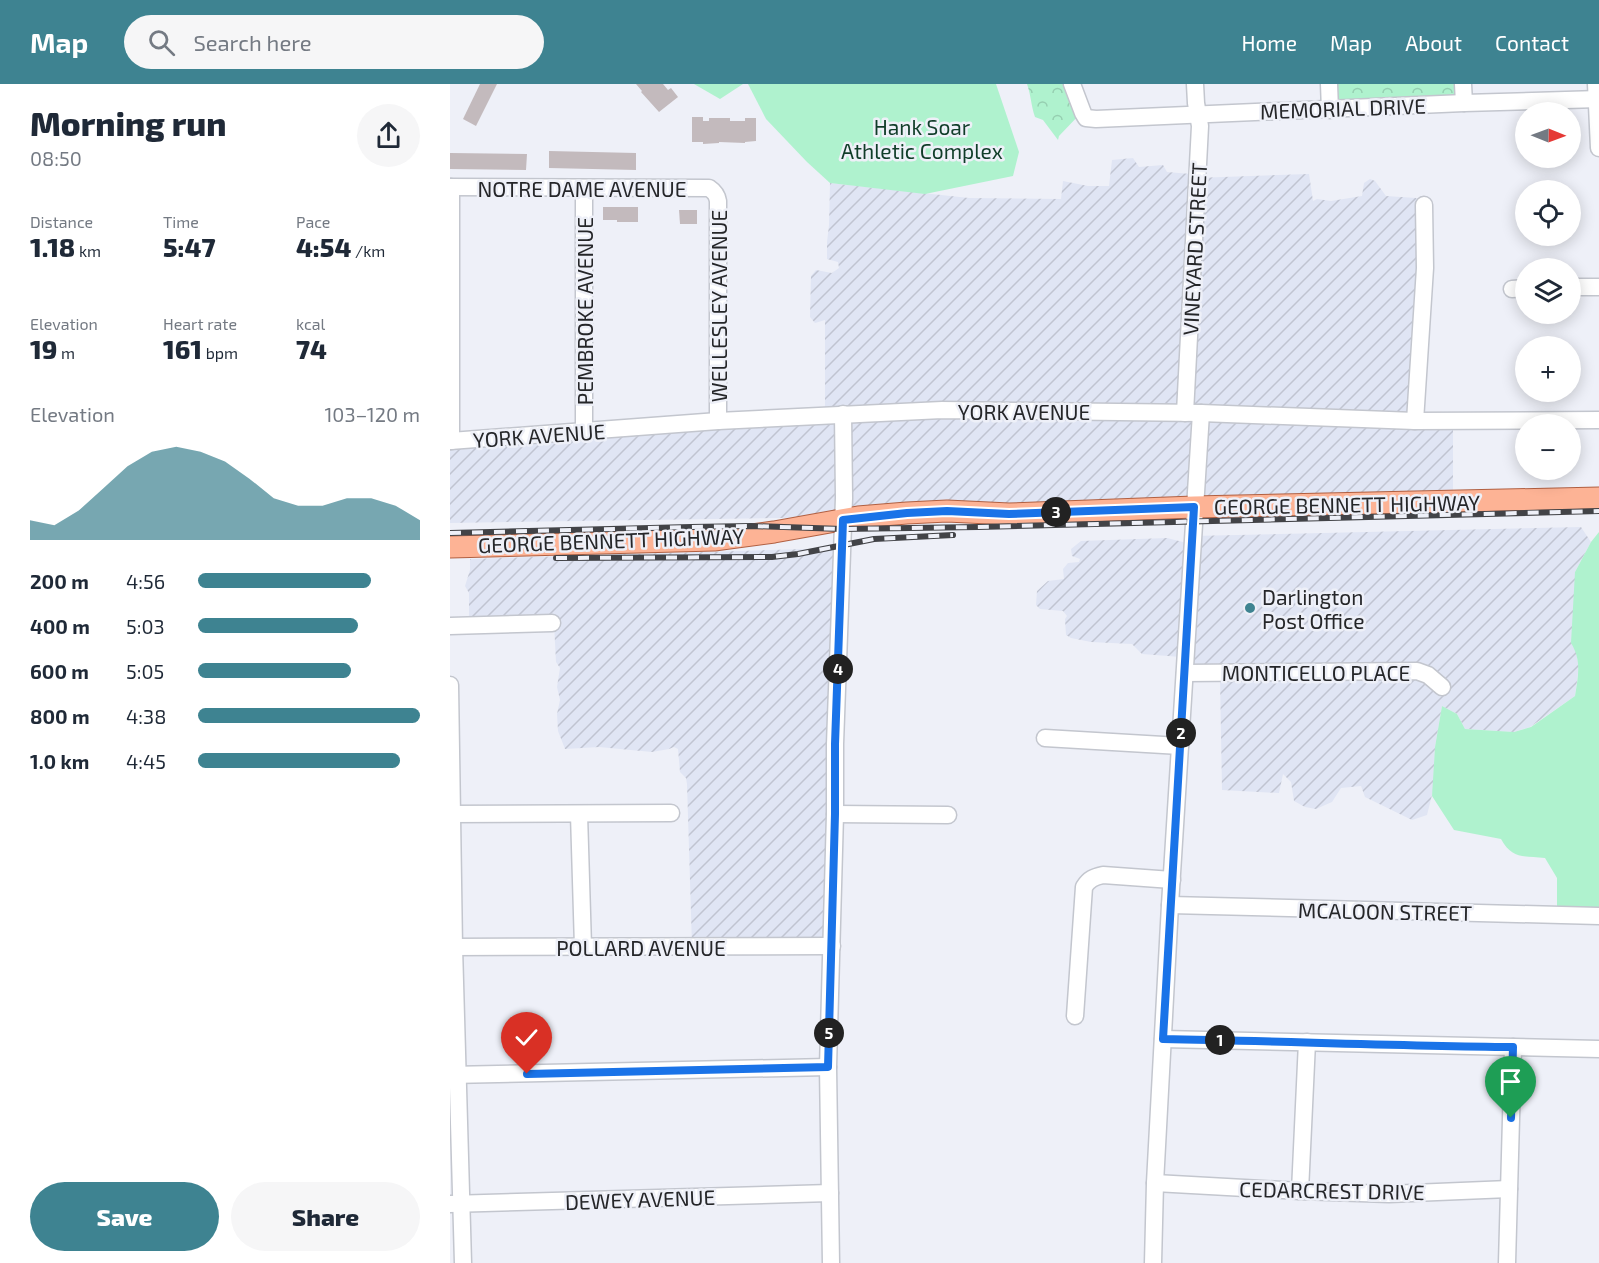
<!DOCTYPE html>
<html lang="en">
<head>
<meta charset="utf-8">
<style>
	:root { --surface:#fff; --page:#f6f6f7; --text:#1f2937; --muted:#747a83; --accent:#3e8391 }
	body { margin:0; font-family:"Exo 2",sans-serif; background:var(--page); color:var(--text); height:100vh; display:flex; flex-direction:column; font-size:22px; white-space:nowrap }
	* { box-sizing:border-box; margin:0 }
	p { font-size:20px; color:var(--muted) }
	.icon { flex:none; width:33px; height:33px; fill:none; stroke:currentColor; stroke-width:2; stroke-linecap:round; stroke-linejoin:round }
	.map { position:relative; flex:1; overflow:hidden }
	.details { display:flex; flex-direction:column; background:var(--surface); width:450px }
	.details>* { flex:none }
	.needle { width:39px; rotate:91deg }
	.controls { position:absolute; left:1065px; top:18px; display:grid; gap:12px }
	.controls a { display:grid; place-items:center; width:66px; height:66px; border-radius:50%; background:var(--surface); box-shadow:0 3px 15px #0003; font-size:30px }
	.pin { position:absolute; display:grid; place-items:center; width:51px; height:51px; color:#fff; margin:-62px -26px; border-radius:50% 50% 50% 0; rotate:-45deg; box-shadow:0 0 6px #0007 }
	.pin .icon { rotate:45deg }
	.km { position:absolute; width:30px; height:30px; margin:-15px; border-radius:50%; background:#222; color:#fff; font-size:16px; line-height:30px; text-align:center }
	.round { display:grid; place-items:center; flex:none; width:63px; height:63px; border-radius:32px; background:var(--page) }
	.overview { display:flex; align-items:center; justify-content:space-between; height:102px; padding:0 30px }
	h1 { font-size:33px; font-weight:800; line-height:45px }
	.metrics { display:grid; grid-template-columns:repeat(3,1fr); gap:9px; height:102px; padding:6px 30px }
	.metrics div { display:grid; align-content:center }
	.metrics b { font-size:26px; font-weight:800 }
	.metrics small { font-size:16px; font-weight:400 }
	.metrics p { font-size:16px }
	.chart { height:168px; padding:12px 30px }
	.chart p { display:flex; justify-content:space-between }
	.chart svg { width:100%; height:108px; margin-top:6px; fill:var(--accent); opacity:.7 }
	.button { display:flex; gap:12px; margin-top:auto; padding:12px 30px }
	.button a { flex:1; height:69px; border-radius:36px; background:var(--accent); color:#fff; font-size:24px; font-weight:800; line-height:69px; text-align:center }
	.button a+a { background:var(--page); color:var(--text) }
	ul { padding:0 30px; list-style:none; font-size:20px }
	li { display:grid; grid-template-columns:96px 72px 1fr; align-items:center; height:45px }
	li i { height:15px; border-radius:8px; background:var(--accent) }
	header { display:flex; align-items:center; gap:36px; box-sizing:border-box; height:84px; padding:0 30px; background:var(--accent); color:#fff }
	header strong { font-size:28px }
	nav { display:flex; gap:33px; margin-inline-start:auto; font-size:21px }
	.search { width:420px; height:54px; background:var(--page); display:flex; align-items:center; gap:15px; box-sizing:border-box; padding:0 21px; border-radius:33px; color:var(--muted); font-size:22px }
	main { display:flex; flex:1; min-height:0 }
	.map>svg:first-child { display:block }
</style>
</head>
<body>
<header>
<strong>Map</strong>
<div class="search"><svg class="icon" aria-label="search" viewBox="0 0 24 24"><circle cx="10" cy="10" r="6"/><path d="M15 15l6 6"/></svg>Search here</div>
<nav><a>Home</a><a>Map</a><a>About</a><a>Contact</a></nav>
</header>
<main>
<section class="details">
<div class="overview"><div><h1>Morning run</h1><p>08:50</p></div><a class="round"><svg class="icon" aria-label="share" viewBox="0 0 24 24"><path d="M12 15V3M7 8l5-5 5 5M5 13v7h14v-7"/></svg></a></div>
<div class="metrics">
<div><p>Distance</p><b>1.18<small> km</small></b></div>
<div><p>Time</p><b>5:47</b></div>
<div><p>Pace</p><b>4:54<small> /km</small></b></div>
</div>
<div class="metrics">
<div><p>Elevation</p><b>19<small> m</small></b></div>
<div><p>Heart rate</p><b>161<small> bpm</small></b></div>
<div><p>kcal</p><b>74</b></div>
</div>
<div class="chart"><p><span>Elevation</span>103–120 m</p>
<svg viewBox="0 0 160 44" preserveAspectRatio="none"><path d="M0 44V36L10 38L20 32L30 23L40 14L50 8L60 6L70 8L80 12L90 19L100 27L110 30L120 30L130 27L140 27L150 30L160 36V44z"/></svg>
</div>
<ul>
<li><b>200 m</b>4:56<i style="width:78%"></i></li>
<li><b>400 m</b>5:03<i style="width:72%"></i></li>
<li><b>600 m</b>5:05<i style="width:69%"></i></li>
<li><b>800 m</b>4:38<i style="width:100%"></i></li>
<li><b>1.0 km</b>4:45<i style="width:91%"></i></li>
</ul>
<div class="button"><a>Save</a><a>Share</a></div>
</section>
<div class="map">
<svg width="1149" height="1179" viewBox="0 0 1149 1179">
	<defs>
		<pattern id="industrial-furrows" width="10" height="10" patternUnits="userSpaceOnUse" patternTransform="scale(1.5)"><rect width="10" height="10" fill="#e0e5f4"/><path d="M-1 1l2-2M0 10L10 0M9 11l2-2" fill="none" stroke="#c0c4d1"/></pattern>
		<pattern id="forest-crowns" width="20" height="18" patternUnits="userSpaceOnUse" patternTransform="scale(1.5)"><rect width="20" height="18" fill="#aff2ce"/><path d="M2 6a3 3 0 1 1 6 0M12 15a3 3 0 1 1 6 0" fill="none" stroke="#96cfb1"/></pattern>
	</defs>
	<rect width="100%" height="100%" fill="#eef0f8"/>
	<g fill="url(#industrial-furrows)">
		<path d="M 683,74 L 689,83 L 713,81 L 717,88 L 741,90 L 745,94 L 859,90 L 863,117 L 867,115 L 881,117 L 912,112 L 914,99 L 920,95 L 925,97 L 936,112 L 966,114 L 973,121 L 964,335 L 1003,339 L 1003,417 L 454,432 L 0,439 L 0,359 L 373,333 L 375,321 L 375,236 L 365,239 L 360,233 L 361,192 L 366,186 L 382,189 L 389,184 L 388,178 L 377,175 L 377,158 L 379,141 L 380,99 L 519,114 L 611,115 L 613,97 L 638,102 L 659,102 L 662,76 Z"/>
		<path d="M 1131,443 L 1141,458 L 1125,488 L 1126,568 L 1129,582 L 1125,612 L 1080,643 L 1064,648 L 1015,645 L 1007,630 L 992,622 L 985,663 L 983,707 L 977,731 L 962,736 L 915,713 L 911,702 L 891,704 L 882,718 L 866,725 L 855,723 L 844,717 L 841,698 L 833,690 L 829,709 L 772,706 L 770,593 L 733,591 L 731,573 L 692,570 L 682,560 L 641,558 L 621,554 L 616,551 L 615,535 L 617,532 L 613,527 L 590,525 L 586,521 L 587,507 L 598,497 L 614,495 L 613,485 L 618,479 L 629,478 L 630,475 L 622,472 L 621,465 L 631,457 L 717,454 L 737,459 L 741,452 Z"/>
		<path d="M 389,464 L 379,866 L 242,862 L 237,700 L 236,694 L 230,688 L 228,665 L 224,663 L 219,665 L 202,668 L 149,663 L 115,665 L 108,647 L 107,630 L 110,616 L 107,603 L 110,584 L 106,578 L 104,539 L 19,540 L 19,509 L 15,502 L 20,486 L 20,475 Z"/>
	</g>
	<g fill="url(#forest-crowns)">
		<path d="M 577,0 L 619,0 L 631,29 L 609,52 L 608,56 L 593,36 L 585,33 C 581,22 581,11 577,0 Z"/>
		<path d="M 870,0 L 1006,0 L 1008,21 L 870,25 Z"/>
	</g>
	<g fill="#aff2ce">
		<path d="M 244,0 L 293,0 L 270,15 Z"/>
		<path d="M 298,0 L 546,0 L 569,68 L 563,92 L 475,110 L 380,99 L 357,78 L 316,35 Z"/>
		<path d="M 1149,448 L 1149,834 L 1107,832 L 1107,794 L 1095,774 C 1073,772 1062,775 1051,755 L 1004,746 L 982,712 L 985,663 L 992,622 L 1007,630 L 1015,645 L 1064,648 L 1081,643 L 1125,612 C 1128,592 1132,577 1121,559 L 1125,488 L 1141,458 Z"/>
	</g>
	<g fill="#c3babd">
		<path d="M 30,0 L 47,0 L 26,42 L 13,35 Z"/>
		<path d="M 186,0 L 213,0 L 218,6 L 221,4 L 228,13 L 209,28 L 191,8 L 192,7 Z"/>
		<path d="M 242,33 L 253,33 L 253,37 L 259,37 L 259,34 L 280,34 L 280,37 L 295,37 L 295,34 L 306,34 L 306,57 L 295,58 L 295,59 L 269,58 L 269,59 L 253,60 L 253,58 L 242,58 Z"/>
		<path d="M 99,67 L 186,69 L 186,86 L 99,84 Z"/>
		<path d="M 0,69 L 77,70 L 76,86 L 0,85 Z"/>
		<path d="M 153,123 L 188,123 L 188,138 L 167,138 L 167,136 L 153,136 Z"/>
		<path d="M 229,126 L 247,126 L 247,140 L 230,140 Z"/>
	</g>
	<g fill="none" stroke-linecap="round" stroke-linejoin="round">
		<defs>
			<g id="minor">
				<path d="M 622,0 L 633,29 L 636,34 L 646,35 L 1014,19 L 1149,15"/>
				<path d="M 879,0 L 880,26"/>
				<path d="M 1013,0 L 1014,19"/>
				<path d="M 1146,0 L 1149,64"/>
				<path d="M 0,103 L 259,104 C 265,108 267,111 268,117 L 268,337"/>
				<path d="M 1,103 L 1,357"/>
				<path d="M 134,105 L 134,348"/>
				<path d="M 1120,203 L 1149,203"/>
				<path d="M 1062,205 L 1076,204"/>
				<path d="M 735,329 L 750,42 L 746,19 L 745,0"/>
				<path d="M 965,337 L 975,184 L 974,121"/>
				<path d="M 0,357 L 268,337 L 492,326 L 751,329 L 965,337 L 1149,336"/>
				<path d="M 0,542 L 102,539"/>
				<path d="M 735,589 L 967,587 L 978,591 L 992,603"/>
				<path d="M 0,601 L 4,863 L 13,1179"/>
				<path d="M 595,654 L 730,662"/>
				<path d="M 0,730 L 221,729"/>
				<path d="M 129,730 L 133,863"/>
				<path d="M 385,730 L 498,731"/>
				<path d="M 720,821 L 1149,832"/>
				<path d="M 0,863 L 382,862"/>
				<path d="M 625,932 L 634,803 C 639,795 644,793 653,791 L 722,796"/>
				<path d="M 713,955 L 1149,965"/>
				<path d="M 0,991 L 378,983"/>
				<path d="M 705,1099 L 850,1107 L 939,1110 L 1059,1105"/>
				<path d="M 850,1107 L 857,958"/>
				<path d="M 0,1120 L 380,1109"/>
				<path d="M 381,1179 L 378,983 L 385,730 L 385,660 L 394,414 L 393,330"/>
				<path d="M 703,1179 L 705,1099 L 720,821 L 751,329"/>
				<path d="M 1057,1179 L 1063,963"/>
			</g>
			<path id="major" d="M 0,463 L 264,456 L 324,448 L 408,433 L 457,429 L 497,427 L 559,430 L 744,423 L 1149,414"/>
		</defs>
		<use href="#minor" stroke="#c3c6ce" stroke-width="19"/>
		<use href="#major" stroke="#b16042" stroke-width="23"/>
		<use href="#minor" stroke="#fff" stroke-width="16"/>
		<use href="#major" stroke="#fdb395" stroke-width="21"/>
		<defs>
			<g id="rail">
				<path d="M 0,449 L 241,443 L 301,442 L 392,445 L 528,443 L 1149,427"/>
				<path d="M 106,474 L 322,473 L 348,470 L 424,455 L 503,451"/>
			</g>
		</defs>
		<use href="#rail" stroke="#424347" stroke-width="6"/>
		<use href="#rail" stroke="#eef0f8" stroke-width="4" stroke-dasharray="11" stroke-linecap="butt"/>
	</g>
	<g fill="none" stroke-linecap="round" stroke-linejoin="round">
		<defs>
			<path id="route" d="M 77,990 L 378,983 L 385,730 L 385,660 L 393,436 L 457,429 L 497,427 L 559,430 L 744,423 L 713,955 C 830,957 946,962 1063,963 L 1061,1034"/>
		</defs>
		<use href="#route" stroke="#fff" stroke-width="12"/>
		<use href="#route" stroke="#1a73e8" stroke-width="8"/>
	</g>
	<circle fill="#3e8391" stroke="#eef0f8" stroke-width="2" cx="800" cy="524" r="6"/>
	<g text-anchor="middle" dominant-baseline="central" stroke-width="5" stroke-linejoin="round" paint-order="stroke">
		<g font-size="21" fill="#252629" stroke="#eef0f8">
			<text transform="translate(893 24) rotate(-2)">MEMORIAL DRIVE</text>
			<text x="132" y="104">NOTRE DAME AVENUE</text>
			<text transform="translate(744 165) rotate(-87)">VINEYARD STREET</text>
			<text transform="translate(268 222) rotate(-90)">WELLESLEY AVENUE</text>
			<text transform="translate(134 227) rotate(-90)">PEMBROKE AVENUE</text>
			<text x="574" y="327">YORK AVENUE</text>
			<text transform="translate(89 351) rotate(-4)">YORK AVENUE</text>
			<text transform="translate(897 420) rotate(-1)">GEORGE BENNETT HIGHWAY</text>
			<text transform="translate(161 456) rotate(-2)">GEORGE BENNETT HIGHWAY</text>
			<text x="866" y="588">MONTICELLO PLACE</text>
			<text transform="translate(935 827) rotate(1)">MCALOON STREET</text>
			<text x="191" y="863">POLLARD AVENUE</text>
			<text transform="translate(882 1106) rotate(1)">CEDARCREST DRIVE</text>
			<text transform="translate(190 1115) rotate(-2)">DEWEY AVENUE</text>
		</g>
		<g font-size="21" fill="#103d29" stroke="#eef0f8">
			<text x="472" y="42">Hank Soar<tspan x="472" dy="24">Athletic Complex</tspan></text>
		</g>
		<g font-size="21" fill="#252629" stroke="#eef0f8" text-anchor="start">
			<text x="812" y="512">Darlington<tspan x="812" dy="24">Post Office</tspan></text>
		</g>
	</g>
</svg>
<div class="controls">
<a><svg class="needle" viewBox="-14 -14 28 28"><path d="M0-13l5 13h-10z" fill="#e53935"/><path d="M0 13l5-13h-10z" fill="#747a83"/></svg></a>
<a><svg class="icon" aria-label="locate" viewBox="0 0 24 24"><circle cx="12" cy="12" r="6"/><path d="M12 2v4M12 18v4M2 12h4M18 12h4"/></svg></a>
<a><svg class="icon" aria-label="layers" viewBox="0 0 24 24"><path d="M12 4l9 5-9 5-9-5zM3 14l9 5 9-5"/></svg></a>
<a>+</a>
<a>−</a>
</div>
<div class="pin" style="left:1061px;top:1034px;background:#1e9e55"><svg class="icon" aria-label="arrive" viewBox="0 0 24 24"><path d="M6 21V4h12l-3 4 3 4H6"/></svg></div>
<div class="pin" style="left:77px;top:990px;background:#d93025"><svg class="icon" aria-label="check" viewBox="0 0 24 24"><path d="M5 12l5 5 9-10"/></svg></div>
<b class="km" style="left:770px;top:956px">1</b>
<b class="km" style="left:731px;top:649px">2</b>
<b class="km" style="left:606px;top:428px">3</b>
<b class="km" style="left:388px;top:585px">4</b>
<b class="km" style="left:379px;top:949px">5</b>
</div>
</main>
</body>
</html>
